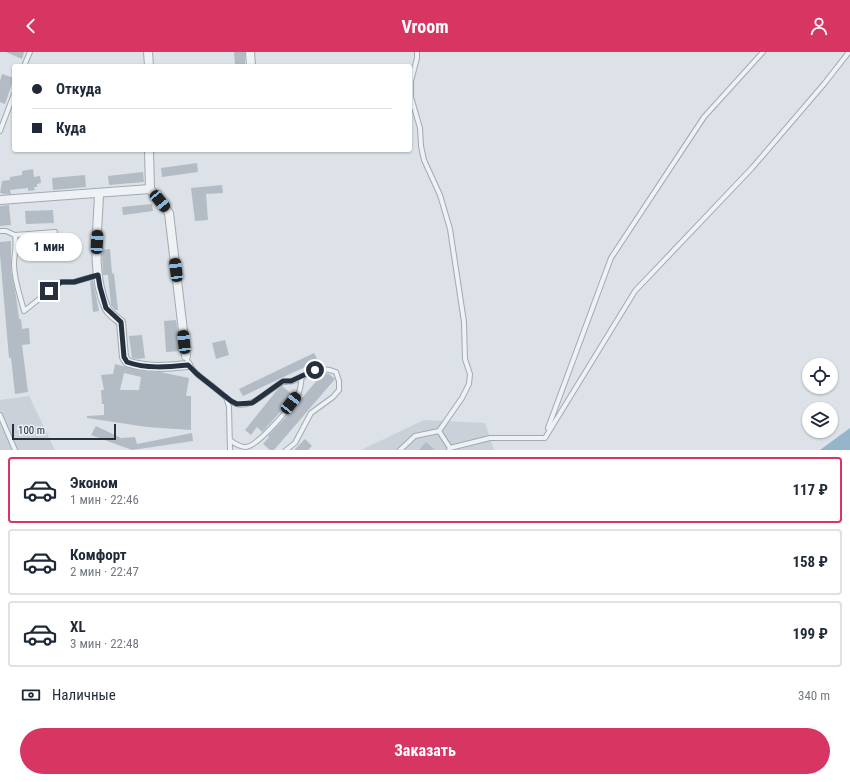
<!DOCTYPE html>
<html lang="ru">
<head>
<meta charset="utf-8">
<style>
	:root { --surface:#fff; --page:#f6f6f7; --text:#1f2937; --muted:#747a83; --line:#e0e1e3; --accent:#d73662 }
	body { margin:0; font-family:"Roboto Condensed",sans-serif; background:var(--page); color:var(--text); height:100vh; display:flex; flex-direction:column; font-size:15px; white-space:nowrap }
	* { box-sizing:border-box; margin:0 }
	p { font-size:13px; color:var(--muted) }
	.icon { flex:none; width:22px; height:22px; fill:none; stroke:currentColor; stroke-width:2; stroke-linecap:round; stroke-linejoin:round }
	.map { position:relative; height:398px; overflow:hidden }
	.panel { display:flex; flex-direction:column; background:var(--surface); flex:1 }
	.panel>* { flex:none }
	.banner { position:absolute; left:12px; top:12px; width:400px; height:88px; border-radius:4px; box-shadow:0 1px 3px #0004; display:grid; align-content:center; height:88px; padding:0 20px; background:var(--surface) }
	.buttons { position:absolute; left:802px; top:306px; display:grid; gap:8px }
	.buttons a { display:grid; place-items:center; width:36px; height:36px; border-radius:50%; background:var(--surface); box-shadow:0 1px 3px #0004; font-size:20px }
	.scale { position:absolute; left:12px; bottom:10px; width:104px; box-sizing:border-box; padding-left:4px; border:2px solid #25313e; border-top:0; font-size:11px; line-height:14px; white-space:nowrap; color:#25313e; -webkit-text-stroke:3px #ebf0f5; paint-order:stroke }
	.end { position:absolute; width:18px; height:18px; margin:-9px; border:5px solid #25313e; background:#fff; box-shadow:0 0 0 2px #fff }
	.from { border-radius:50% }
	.bubble { position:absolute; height:28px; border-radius:14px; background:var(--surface); box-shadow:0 1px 3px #0004; font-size:13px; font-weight:700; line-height:28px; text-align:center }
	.car { position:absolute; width:12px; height:24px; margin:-12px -6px; border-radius:5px; box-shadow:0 0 3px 1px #0007; background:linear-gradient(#222 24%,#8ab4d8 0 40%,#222 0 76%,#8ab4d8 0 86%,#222 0) }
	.banner b { display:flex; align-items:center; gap:14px; height:38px; font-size:15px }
	.banner b+b { border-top:1px solid var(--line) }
	.banner i { width:10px; height:10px; background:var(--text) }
	ul { padding:7px 0 0; list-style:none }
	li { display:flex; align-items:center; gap:12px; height:66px; margin:0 8px 6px; padding:0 12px; border:2px solid var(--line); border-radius:4px }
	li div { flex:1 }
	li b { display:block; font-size:15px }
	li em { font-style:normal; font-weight:700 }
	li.active { border-color:var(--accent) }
	li>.icon { width:36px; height:36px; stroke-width:1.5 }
	.pay { display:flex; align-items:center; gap:10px; height:44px; padding:0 20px; font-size:15px }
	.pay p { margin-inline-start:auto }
	.button { display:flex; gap:8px; margin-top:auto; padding:8px 20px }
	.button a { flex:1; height:46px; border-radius:24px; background:var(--accent); color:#fff; font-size:16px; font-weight:700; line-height:46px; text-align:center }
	header { display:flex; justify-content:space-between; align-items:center; height:52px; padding:0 20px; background:var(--accent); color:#fff; font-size:18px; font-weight:700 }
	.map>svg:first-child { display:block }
	.built { fill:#cad1d9 }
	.water { fill:#94b5ca }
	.building { fill:#b3bbc4; fill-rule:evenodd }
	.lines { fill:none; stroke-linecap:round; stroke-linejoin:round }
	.service-casing { stroke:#a1a9b1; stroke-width:6 }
	.minor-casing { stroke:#a1a9b1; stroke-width:10 }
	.service { stroke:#eff2f5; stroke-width:4 }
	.minor { stroke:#eff2f5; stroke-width:8 }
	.route { stroke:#25313e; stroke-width:5 }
</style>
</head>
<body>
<header><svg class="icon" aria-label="back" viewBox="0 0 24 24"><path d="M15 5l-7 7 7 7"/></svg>Vroom<svg class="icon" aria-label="person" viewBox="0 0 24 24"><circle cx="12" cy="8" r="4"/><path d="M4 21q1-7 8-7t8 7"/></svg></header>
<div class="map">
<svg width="850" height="398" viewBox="0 0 850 398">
	<rect width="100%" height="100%" fill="#dce2e7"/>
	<!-- built -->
	<g class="built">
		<path d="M29 344 55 398H0V348Z"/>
		<path d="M424 368 485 371 494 398H361Z"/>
	</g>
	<!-- water -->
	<path class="water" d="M850 376V398H820Z"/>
	<!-- building -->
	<g class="building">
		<path d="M6 0H24L22 7Z"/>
		<path d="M234 0H245V14H235Z"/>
		<path d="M2 22 14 26 5 52 0 50V29Z"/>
		<path d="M197 111 198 120 162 125 161 116Z"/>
		<path d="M33 117 34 125 40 124 41 131 37 132V135H34L35 138 28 139V136L10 138 11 142H2V141H0L2 129 10 128V125L22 123V119Z"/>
		<path d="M143 120 144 130 109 133 108 124Z"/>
		<path d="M85 123 86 135 53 138 52 126Z"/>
		<path d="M222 133 223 141 206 142 208 168 195 169 191 136Z"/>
		<path d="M152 152 153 159 123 163 122 155Z"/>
		<path d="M9 153 11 173 0 174V154Z"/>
		<path d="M53 158 54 171 26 172 25 159Z"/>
		<path d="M11 189V218L16 244 19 267H21L22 277 29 276 30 292 22 293 28 340 15 342 11 306H9L0 203V190Z"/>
		<path d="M110 197 112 221 114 222 118 258H115L111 253 108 223H103L102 198Z"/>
		<path d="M93 228 99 259 93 260 90 229Z"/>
		<path d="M176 268 180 299 166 300 164 269Z"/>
		<path d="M142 283 145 306 138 307 132 306 129 284Z"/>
		<path d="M225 288 229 303 216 307 212 291Z"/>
		<path d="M314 301 318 309 243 344 239 337Z"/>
		<path d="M115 312 141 319 160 320 189 326 186 344H191V378L147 375 87 366V364L104 363V352H102L101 338H104L101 323 113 322ZM124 321 141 325 139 338H120Z"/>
		<path d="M323 321 329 322 335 327 274 398H270L263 392 269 385 268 384 287 364Z"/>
		<path d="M282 334 293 343 281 359 265 377 262 380 257 375 251 383 245 378 278 337Z"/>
		<path d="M96 374 121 386 135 385 137 392 192 381 193 389 132 398 91 383Z"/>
		<path d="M305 387 312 394 308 398H294Z"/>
		<path d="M426 390 435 398H419Z"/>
	</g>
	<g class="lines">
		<!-- service casing -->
		<g class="service-casing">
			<g id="service">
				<path d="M417 0V6L411 29V45L420 76 421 94 424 108 440 143 450 177 464 270 465 307 470 322 469 332 462 346 439 379"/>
				<path d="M24 14 30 0"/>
				<path d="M0 79 14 42"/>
				<path d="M0 179H6L15 183 55 180"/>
				<path d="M15 183C17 196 14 201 14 212 14 228 20 243 24 259L61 230H74L98 223"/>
				<path d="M186 304C190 318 200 325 211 333 219 339 227 348 236 352 252 357 268 338 281 331 285 329 289 330 293 329 310 323 317 312 336 320L339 329V338L333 345 311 361 295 391 286 398"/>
				<path d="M226 345 229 355 230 398"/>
				<path d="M0 363 15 398"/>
				<path d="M548 376 611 206 704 65 763 0"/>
				<path d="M230 388C235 392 240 395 246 395 258 394 296 350 299 340 301 335 301 329 302 324"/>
				<path d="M450 396 490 386H545L635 239 752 116 824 32 849 0"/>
				<path d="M400 398 415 384 439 379 450 396 449 398"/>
			</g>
		</g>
		<!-- minor casing -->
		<g class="minor-casing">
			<g id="minor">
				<path d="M148 0 149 14"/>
				<path d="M250 0 251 14"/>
				<path d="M149 98 150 137 169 161 186 304"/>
				<path d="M99 141C98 177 91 221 106 255 108 261 116 266 121 270L124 305 127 310C146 317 168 315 188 313"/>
				<path d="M0 148 150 137"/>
			</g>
		</g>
		<!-- service -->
		<use href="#service" class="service"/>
		<!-- minor -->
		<use href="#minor" class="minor"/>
	</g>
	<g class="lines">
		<!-- route -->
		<path class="route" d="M49 239 61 230H74L98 223 100 235 106 256 121 270 124 305 127 310C146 317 168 315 188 313L197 322 231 349 237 352 252 351 283 329H291L315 318"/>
	</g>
</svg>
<div class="buttons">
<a><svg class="icon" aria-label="locate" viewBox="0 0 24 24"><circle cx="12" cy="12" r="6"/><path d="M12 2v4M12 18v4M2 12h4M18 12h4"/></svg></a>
<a><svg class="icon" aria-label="layers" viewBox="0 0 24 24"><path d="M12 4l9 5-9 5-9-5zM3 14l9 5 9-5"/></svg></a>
</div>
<div class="scale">100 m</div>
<i class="end from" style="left:315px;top:318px"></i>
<i class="end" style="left:49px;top:239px"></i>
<div class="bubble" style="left:16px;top:181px;width:66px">1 мин</div>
<i class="car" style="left:160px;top:149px;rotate:141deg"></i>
<i class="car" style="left:97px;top:190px;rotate:3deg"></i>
<i class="car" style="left:176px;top:218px;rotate:353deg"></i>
<i class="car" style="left:184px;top:290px;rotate:354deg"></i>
<i class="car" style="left:291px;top:351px;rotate:38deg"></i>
<div class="banner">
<b><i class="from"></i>Откуда</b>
<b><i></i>Куда</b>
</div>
</div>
<section class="panel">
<ul>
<li class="active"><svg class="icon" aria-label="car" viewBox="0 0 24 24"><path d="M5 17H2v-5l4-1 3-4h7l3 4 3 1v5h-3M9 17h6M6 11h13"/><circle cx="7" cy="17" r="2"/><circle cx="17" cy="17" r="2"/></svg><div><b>Эконом</b><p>1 мин · 22:46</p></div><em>117 ₽</em></li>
<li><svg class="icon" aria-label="car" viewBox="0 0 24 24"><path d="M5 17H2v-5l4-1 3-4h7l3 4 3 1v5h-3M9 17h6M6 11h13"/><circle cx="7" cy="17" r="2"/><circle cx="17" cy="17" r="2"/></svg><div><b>Комфорт</b><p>2 мин · 22:47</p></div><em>158 ₽</em></li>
<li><svg class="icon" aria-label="car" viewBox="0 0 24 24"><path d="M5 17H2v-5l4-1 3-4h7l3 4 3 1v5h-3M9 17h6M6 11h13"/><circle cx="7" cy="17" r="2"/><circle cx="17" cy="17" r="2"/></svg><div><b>XL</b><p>3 мин · 22:48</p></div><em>199 ₽</em></li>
</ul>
<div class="pay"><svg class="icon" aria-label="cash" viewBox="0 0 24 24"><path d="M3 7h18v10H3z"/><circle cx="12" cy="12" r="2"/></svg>Наличные<p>340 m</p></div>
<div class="button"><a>Заказать</a></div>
</section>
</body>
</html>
